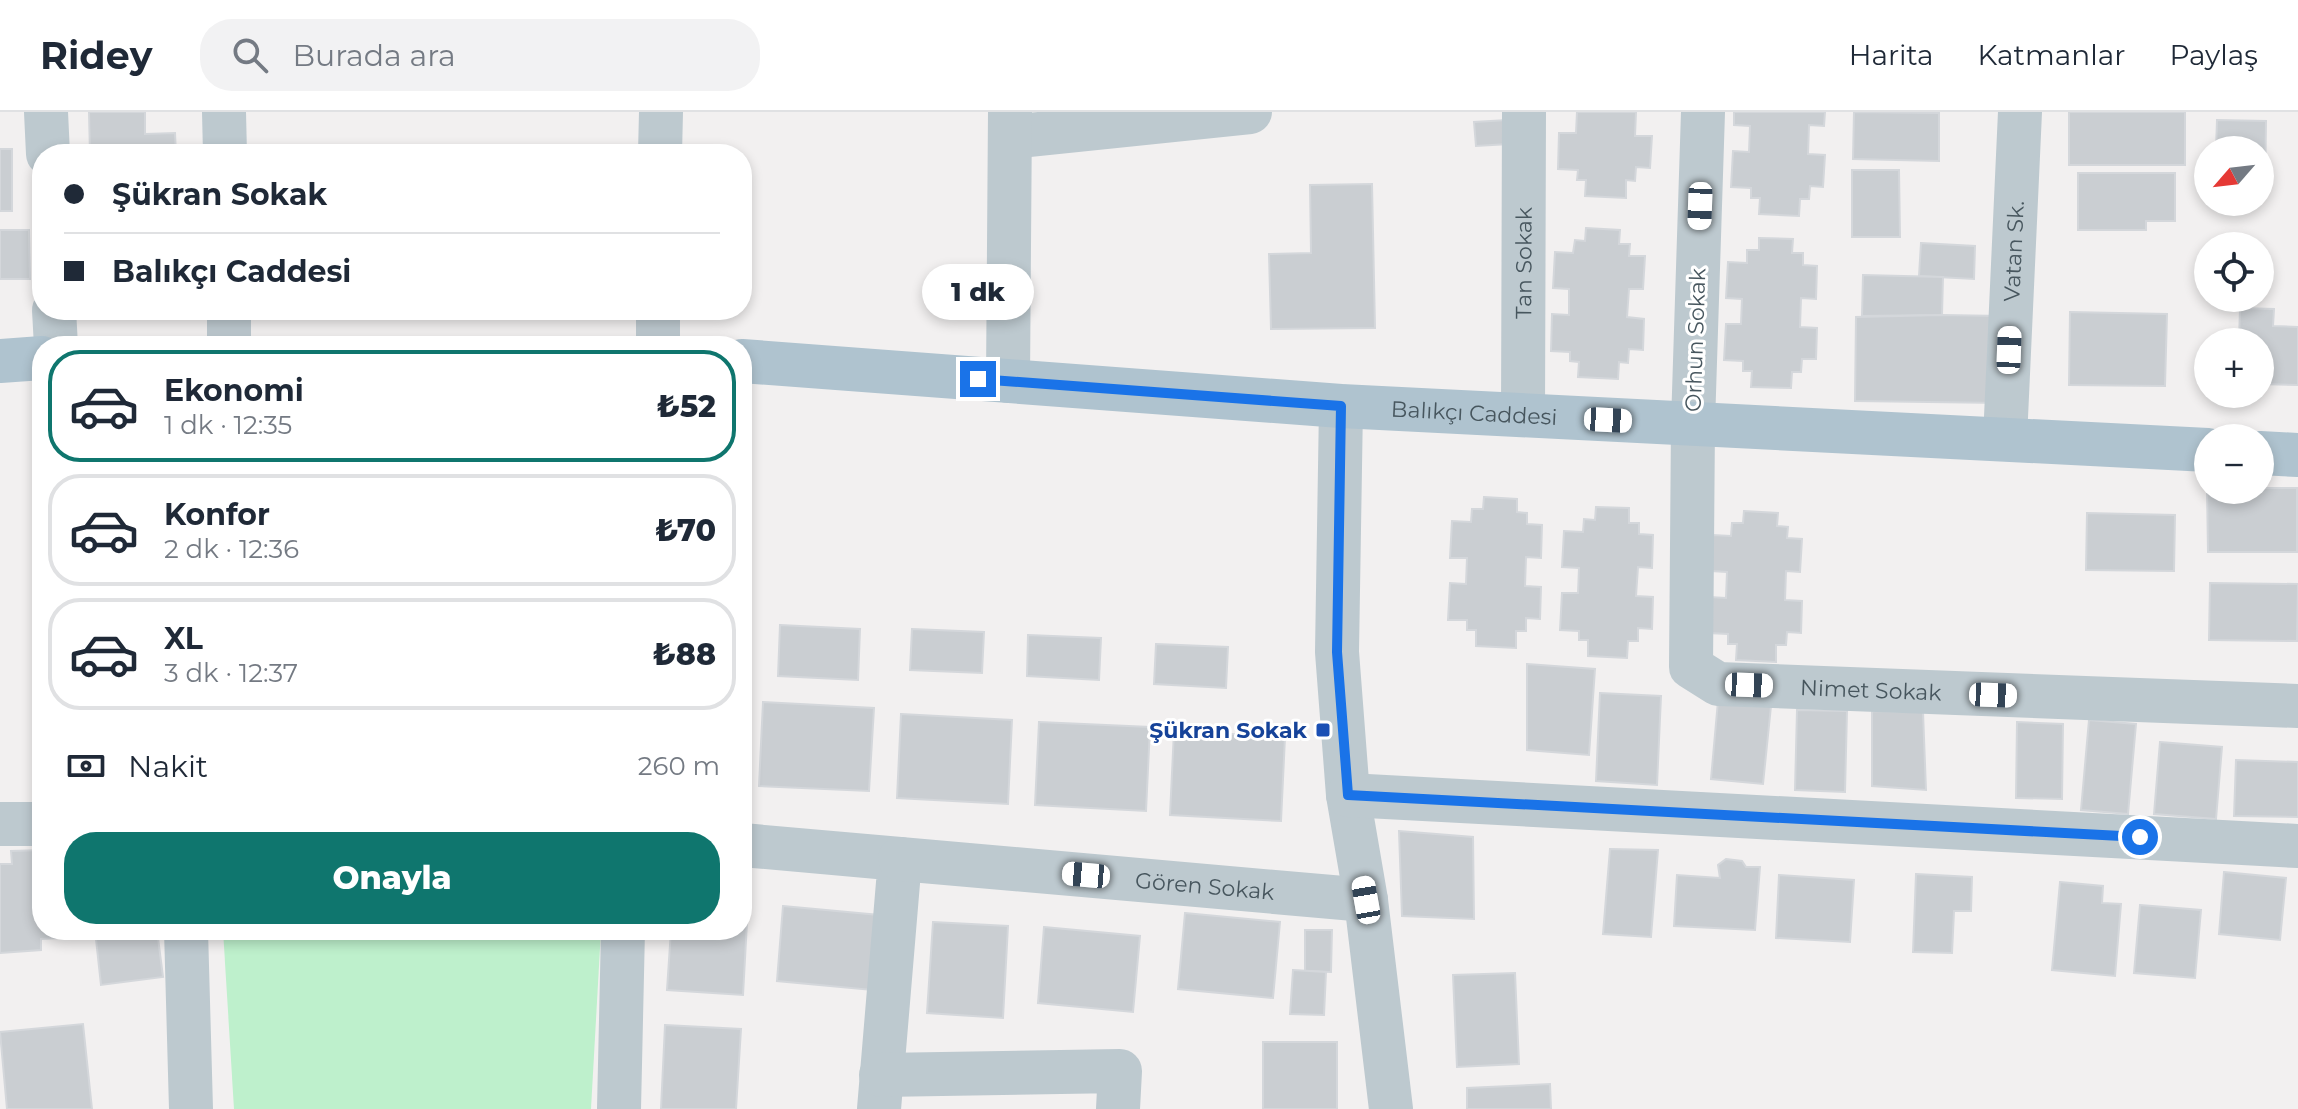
<!DOCTYPE html>
<html lang="tr">
<head>
<meta charset="utf-8">
<style>
	:root { --surface:#fff; --page:#f2f2f3; --text:#1f2937; --muted:#747a83; --line:#e0e1e3; --accent:#0f766e }
	body { margin:0; font-family:Montserrat,sans-serif; background:var(--page); color:var(--text); height:100vh; display:flex; flex-direction:column; font-size:30px; white-space:nowrap }
	* { box-sizing:border-box; margin:0 }
	p { font-size:26px; color:var(--muted) }
	.icon { flex:none; width:44px; height:44px; fill:none; stroke:currentColor; stroke-width:2; stroke-linecap:round; stroke-linejoin:round }
	.map { position:relative; flex:1; overflow:hidden }
	.panel { position:absolute; left:32px; top:224px; width:720px; height:604px; display:flex; flex-direction:column; background:var(--surface); border-radius:32px; box-shadow:0 4px 12px #0003 }
	.panel>* { flex:none }
	.banner { position:absolute; left:32px; top:32px; width:720px; height:176px; border-radius:32px; box-shadow:0 4px 12px #0003; display:grid; align-content:center; height:176px; padding:0 32px; background:var(--surface) }
	.needle { width:52px; rotate:242deg }
	.buttons { position:absolute; left:2194px; top:24px; display:grid; gap:16px }
	.buttons a { display:grid; place-items:center; width:80px; height:80px; border-radius:50%; background:var(--surface); box-shadow:0 4px 12px #0003; font-size:40px }
	.end { position:absolute; width:36px; height:36px; margin:-18px; border:10px solid #1a73e8; background:#fff; box-shadow:0 0 0 4px #fff }
	.from { border-radius:50% }
	.bubble { position:absolute; height:56px; border-radius:28px; background:var(--surface); box-shadow:0 4px 12px #0003; font-size:26px; font-weight:800; line-height:56px; text-align:center }
	.car { position:absolute; width:24px; height:48px; margin:-24px -12px; border-radius:10px; box-shadow:0 0 6px 2px #0007; background:linear-gradient(#fff 24%,#345 0 40%,#fff 0 76%,#345 0 86%,#fff 0) }
	.banner b { display:flex; align-items:center; gap:28px; height:76px; font-size:30px }
	.banner b+b { border-top:2px solid var(--line) }
	.banner i { width:20px; height:20px; background:var(--text) }
	ul { padding:14px 0 0; list-style:none }
	li { display:flex; align-items:center; gap:24px; height:112px; margin:0 16px 12px; padding:0 16px; border:4px solid var(--line); border-radius:32px }
	li div { flex:1 }
	li b { display:block; font-size:30px }
	li em { font-style:normal; font-weight:800 }
	li.on { border-color:var(--accent) }
	li>.icon { width:72px; height:72px; stroke-width:1.5 }
	.pay { display:flex; align-items:center; gap:20px; height:88px; padding:0 32px; font-size:30px }
	.pay p { margin-inline-start:auto }
	.button { display:flex; gap:16px; margin-top:auto; padding:16px 32px }
	.button a { flex:1; height:92px; border-radius:32px; background:var(--accent); color:#fff; font-size:32px; font-weight:800; line-height:92px; text-align:center }
	header { display:flex; align-items:center; gap:48px; box-sizing:border-box; height:112px; padding:0 40px; background:var(--surface); border-bottom:2px solid var(--line) }
	header strong { font-size:38px }
	nav { display:flex; gap:44px; margin-inline-start:auto; font-size:28px }
	.search { width:560px; height:72px; background:var(--page); display:flex; align-items:center; gap:20px; box-sizing:border-box; padding:0 28px; border-radius:32px; color:var(--muted); font-size:30px }
	.map>svg:first-child { display:block }
	.green { fill:#bef0cc }
	.building { fill:#caced2; stroke:#d4d7db; stroke-width:2 }
	.lines { fill:none; stroke-linecap:round; stroke-linejoin:round }
	.minor { stroke:#bdc9cf; stroke-width:44 }
	.major { stroke:#afc3cf; stroke-width:44 }
	.route { stroke:#1a73e8; stroke-width:10 }
	.transit-dot { fill:#1a4fb4; stroke:#fff; stroke-width:3 }
	.labels { text-anchor:middle; stroke-width:6; stroke-linejoin:round; paint-order:stroke }
	.street-label { font-size:22px; fill:#47565e; stroke:#fff }
	.transit-label { font-size:22px; font-weight:bold; fill:#164399; stroke:#fff; text-anchor:end }
</style>
</head>
<body>
<header>
<strong>Ridey</strong>
<div class="search"><svg class="icon" aria-label="search" viewBox="0 0 24 24"><circle cx="10" cy="10" r="6"/><path d="M15 15l6 6"/></svg>Burada ara</div>
<nav><a>Harita</a><a>Katmanlar</a><a>Paylaş</a></nav>
</header>
<div class="map">
<svg width="2298" height="997" viewBox="0 0 2298 997">
	<rect width="100%" height="100%" fill="#f2f0f0"/>
	<!-- green -->
	<path class="green" d="M223 818H601L591 997H234Z"/>
	<!-- building -->
	<g class="building">
		<path d="M89 0H145V22L175 21 176 42H90Z"/>
		<path d="M1577 0H1636L1635 24H1652L1650 56 1636 55 1635 69 1626 68V86L1585 84 1586 68H1577L1578 58 1558 57 1559 21H1576Z"/>
		<path d="M1734 0H1825L1824 14 1809 13 1808 42 1825 43 1823 75 1810 74 1809 87H1800L1799 104 1759 102 1760 86H1751V76L1731 75 1733 39 1749 40 1750 14 1734 13Z"/>
		<path d="M1854 0 1939 1V49L1853 47Z"/>
		<rect x="2069" y="0" width="116" height="53"/>
		<path d="M1507 8 1509 32 1476 34 1474 10Z"/>
		<path d="M2217 8 2266 9 2265 79 2260 78V38H2216Z"/>
		<rect x="0" y="37" width="12" height="62"/>
		<path d="M1852 58H1899L1900 125H1852Z"/>
		<path d="M2078 61H2175V109H2146V118H2078Z"/>
		<path d="M1372 72 1375 216 1271 217 1269 142 1311 141 1310 73Z"/>
		<path d="M1586 116 1620 118 1619 132H1630L1629 144H1645L1643 177H1629L1627 205 1644 207 1643 238 1629 237 1628 251 1619 250 1618 267 1578 265 1579 250 1570 249V240L1551 239 1552 202 1569 203V177L1553 176 1555 140 1573 141 1575 128 1585 129Z"/>
		<path d="M0 118H29L30 167H0Z"/>
		<path d="M1759 126 1793 127 1792 141H1803V153L1817 154 1816 187 1801 186 1800 215 1817 216 1816 247H1802L1801 260H1792L1791 276 1751 275 1752 259H1743V249L1724 248 1726 212H1741L1742 187 1726 186 1728 150 1747 151V138H1759Z"/>
		<path d="M1921 131 1975 134 1974 167 1919 164Z"/>
		<path d="M1863 163 1943 165 1942 203 1862 204Z"/>
		<path d="M2240 196 2274 197 2273 214 2298 215V273L2260 272V230H2239Z"/>
		<path d="M2070 200 2167 202 2165 274 2069 273Z"/>
		<path d="M1942 203 2002 204 2001 291 1855 289 1856 205Z"/>
		<path d="M2207 376 2208 378H2260V376H2297V440H2208Z"/>
		<path d="M1484 385 1517 387V400L1527 401V412L1542 413 1541 446 1526 445 1525 474 1541 475 1540 507 1526 506V519H1516V536L1476 534V518H1467V508H1448L1450 471 1466 472 1467 446H1450L1452 409 1471 410 1472 397H1483Z"/>
		<path d="M1596 395 1629 396V411H1639V422L1653 423 1652 456 1638 455 1636 484 1653 485 1652 517 1638 516V529H1628L1627 546 1588 544V528H1579V519L1560 518 1562 481H1578L1579 456 1562 455 1564 419 1583 420 1584 407 1595 408Z"/>
		<path d="M1744 399 1778 401 1777 414 1788 415 1787 426 1802 427 1800 460 1786 459 1785 488 1802 489 1801 521 1787 520 1786 533H1776V550L1736 548 1737 532H1728V522L1708 521 1710 485 1726 486 1727 460 1711 459 1713 423 1731 424 1732 411H1743Z"/>
		<path d="M2087 401 2175 403 2174 459 2086 458Z"/>
		<path d="M2210 471 2298 472 2297 529 2209 528Z"/>
		<path d="M780 513 860 517 858 568 778 564Z"/>
		<path d="M912 517 984 520 982 561 910 558Z"/>
		<path d="M1028 523 1101 526 1099 568 1027 564Z"/>
		<path d="M1156 532 1228 535 1226 576 1154 572Z"/>
		<path d="M1527 552 1595 557 1589 643 1527 638Z"/>
		<path d="M1600 581 1661 584 1657 673 1596 669Z"/>
		<path d="M1718 589 1771 594 1763 672 1711 667Z"/>
		<path d="M763 590 874 596 869 679 759 674Z"/>
		<path d="M1797 598 1847 599 1845 680 1795 678Z"/>
		<path d="M1872 599 1923 600 1926 678 1872 674Z"/>
		<path d="M901 602 1012 608 1008 692 897 686Z"/>
		<path d="M2089 608 2136 612 2128 702 2081 698Z"/>
		<path d="M1039 610 1150 615 1146 699 1035 693Z"/>
		<path d="M2017 610 2063 612 2062 687 2016 686Z"/>
		<path d="M1174 619 1285 625 1281 709 1170 703Z"/>
		<path d="M2160 630 2222 635 2216 707 2154 702Z"/>
		<path d="M2236 648 2298 650V705L2234 704Z"/>
		<path d="M1399 719 1473 725 1474 807 1402 804Z"/>
		<path d="M1610 737 1658 738 1651 825 1603 822Z"/>
		<path d="M42 738V818H57L58 826 41 827V838L0 841V752H12L11 739Z"/>
		<path d="M1726 747 1742 749 1746 755H1760L1755 818 1674 814 1677 763 1720 766 1718 753Z"/>
		<path d="M2224 760 2286 766 2280 828 2219 822Z"/>
		<path d="M1916 762 1972 765 1971 799H1954L1952 841 1913 840Z"/>
		<path d="M1779 763 1854 768 1850 830 1776 826Z"/>
		<path d="M2060 770 2103 774 2102 791 2121 792 2115 864 2052 858Z"/>
		<path d="M742 791 748 792 743 883 667 878 671 818H742Z"/>
		<path d="M2140 793 2201 798 2195 866 2134 861Z"/>
		<path d="M783 794 879 803 872 878 777 869Z"/>
		<path d="M1185 801 1280 810 1273 886 1178 877Z"/>
		<path d="M933 810 1008 814 1003 906 927 901Z"/>
		<path d="M1044 815 1140 824 1133 900 1038 891Z"/>
		<path d="M95 818H157L163 865 101 873Z"/>
		<path d="M1305 818H1332L1331 860 1305 859Z"/>
		<path d="M1293 858 1326 860 1324 903 1290 902Z"/>
		<path d="M1515 861 1519 952 1457 955 1453 863Z"/>
		<path d="M83 912 92 997H7L0 920Z"/>
		<path d="M665 913 741 917 736 997H661Z"/>
		<rect x="1263" y="930" width="74" height="67"/>
		<path d="M1550 972 1551 997H1467V976Z"/>
	</g>
	<g class="lines">
		<!-- minor -->
		<g class="minor">
			<path d="M46 0 48 42"/>
			<path d="M224 0 225 42"/>
			<path id="s1" d="M1703 0 1693 312 1691 555 1718 572 2298 594"/>
			<path d="M1010 25 1250 0"/>
			<path d="M660 42 661 0"/>
			<path d="M54 198 56 234"/>
			<path d="M229 198V234"/>
			<path d="M658 234V198"/>
			<path d="M1008 269 1010 0"/>
			<path d="M1341 294 1337 540 1348 683 1366 788 1391 997"/>
			<path id="s2" d="M1523 303 1524 0"/>
			<path id="s3" d="M2005 327 2020 0"/>
			<path d="M1348 683 2298 734"/>
			<path d="M0 712H42"/>
			<path d="M742 733 900 747 879 997"/>
			<path id="s4" d="M900 747 1366 788"/>
			<path d="M186 818 191 997"/>
			<path d="M881 963 1120 959 1118 997"/>
			<path d="M619 997 623 818"/>
		</g>
		<!-- major -->
		<g class="major">
			<path d="M0 249 42 246"/>
			<path id="s5" d="M742 249 1341 294 2208 338"/>
			<path d="M2260 341 2298 343"/>
		</g>
	</g>
	<g class="lines">
		<!-- route -->
		<path class="route" d="M978 267 1341 294 1337 540 1348 683 2140 725"/>
	</g>
	<!-- markers -->
	<rect class="transit-dot" x="1315" y="610" width="16" height="16" rx="4"/>
	<g class="labels">
		<!-- street labels -->
		<g class="street-label">
			<text dy="8" stroke="none"><textPath href="#s3" startOffset="188">Vatan Sk.</textPath></text>
			<text dy="8" stroke="none"><textPath href="#s2" startOffset="152">Tan Sokak</textPath></text>
			<text transform="translate(1695 228) rotate(-88)" y="8">Orhun Sokak</text>
			<text dy="8" stroke="none"><textPath href="#s5" startOffset="734">Balıkçı Caddesi</textPath></text>
			<text dy="8" stroke="none"><textPath href="#s1" startOffset="740">Nimet Sokak</textPath></text>
			<text dy="8" stroke="none"><textPath href="#s4" startOffset="306">Gören Sokak</textPath></text>
		</g>
		<!-- transit labels -->
		<g class="transit-label">
			<text x="1307" y="626">Şükran Sokak</text>
		</g>
	</g>
</svg>
<div class="buttons">
<a><svg class="needle" viewBox="-14 -14 28 28"><path d="M0-13l5 13h-10z" fill="#e53935"/><path d="M0 13l5-13h-10z" fill="#747a83"/></svg></a>
<a><svg class="icon" aria-label="locate" viewBox="0 0 24 24"><circle cx="12" cy="12" r="6"/><path d="M12 2v4M12 18v4M2 12h4M18 12h4"/></svg></a>
<a>+</a>
<a>−</a>
</div>
<i class="end from" style="left:2140px;top:725px"></i>
<i class="end" style="left:978px;top:267px"></i>
<div class="bubble" style="left:922px;top:152px;width:112px">1 dk</div>
<i class="car" style="left:1700px;top:94px;rotate:182deg"></i>
<i class="car" style="left:2009px;top:238px;rotate:2deg"></i>
<i class="car" style="left:1608px;top:308px;rotate:93deg"></i>
<i class="car" style="left:1749px;top:573px;rotate:92deg"></i>
<i class="car" style="left:1993px;top:583px;rotate:92deg"></i>
<i class="car" style="left:1086px;top:763px;rotate:275deg"></i>
<i class="car" style="left:1366px;top:788px;rotate:350deg"></i>
<div class="banner">
<b><i class="from"></i>Şükran Sokak</b>
<b><i></i>Balıkçı Caddesi</b>
</div>
<section class="panel">
<ul>
<li class="on"><svg class="icon" aria-label="car" viewBox="0 0 24 24"><path d="M5 17H2v-5l4-1 3-4h7l3 4 3 1v5h-3M9 17h6M6 11h13"/><circle cx="7" cy="17" r="2"/><circle cx="17" cy="17" r="2"/></svg><div><b>Ekonomi</b><p>1 dk · 12:35</p></div><em>₺52</em></li>
<li><svg class="icon" aria-label="car" viewBox="0 0 24 24"><path d="M5 17H2v-5l4-1 3-4h7l3 4 3 1v5h-3M9 17h6M6 11h13"/><circle cx="7" cy="17" r="2"/><circle cx="17" cy="17" r="2"/></svg><div><b>Konfor</b><p>2 dk · 12:36</p></div><em>₺70</em></li>
<li><svg class="icon" aria-label="car" viewBox="0 0 24 24"><path d="M5 17H2v-5l4-1 3-4h7l3 4 3 1v5h-3M9 17h6M6 11h13"/><circle cx="7" cy="17" r="2"/><circle cx="17" cy="17" r="2"/></svg><div><b>XL</b><p>3 dk · 12:37</p></div><em>₺88</em></li>
</ul>
<div class="pay"><svg class="icon" aria-label="cash" viewBox="0 0 24 24"><path d="M3 7h18v10H3z"/><circle cx="12" cy="12" r="2"/></svg>Nakit<p>260 m</p></div>
<div class="button"><a>Onayla</a></div>
</section>
</div>
</body>
</html>
